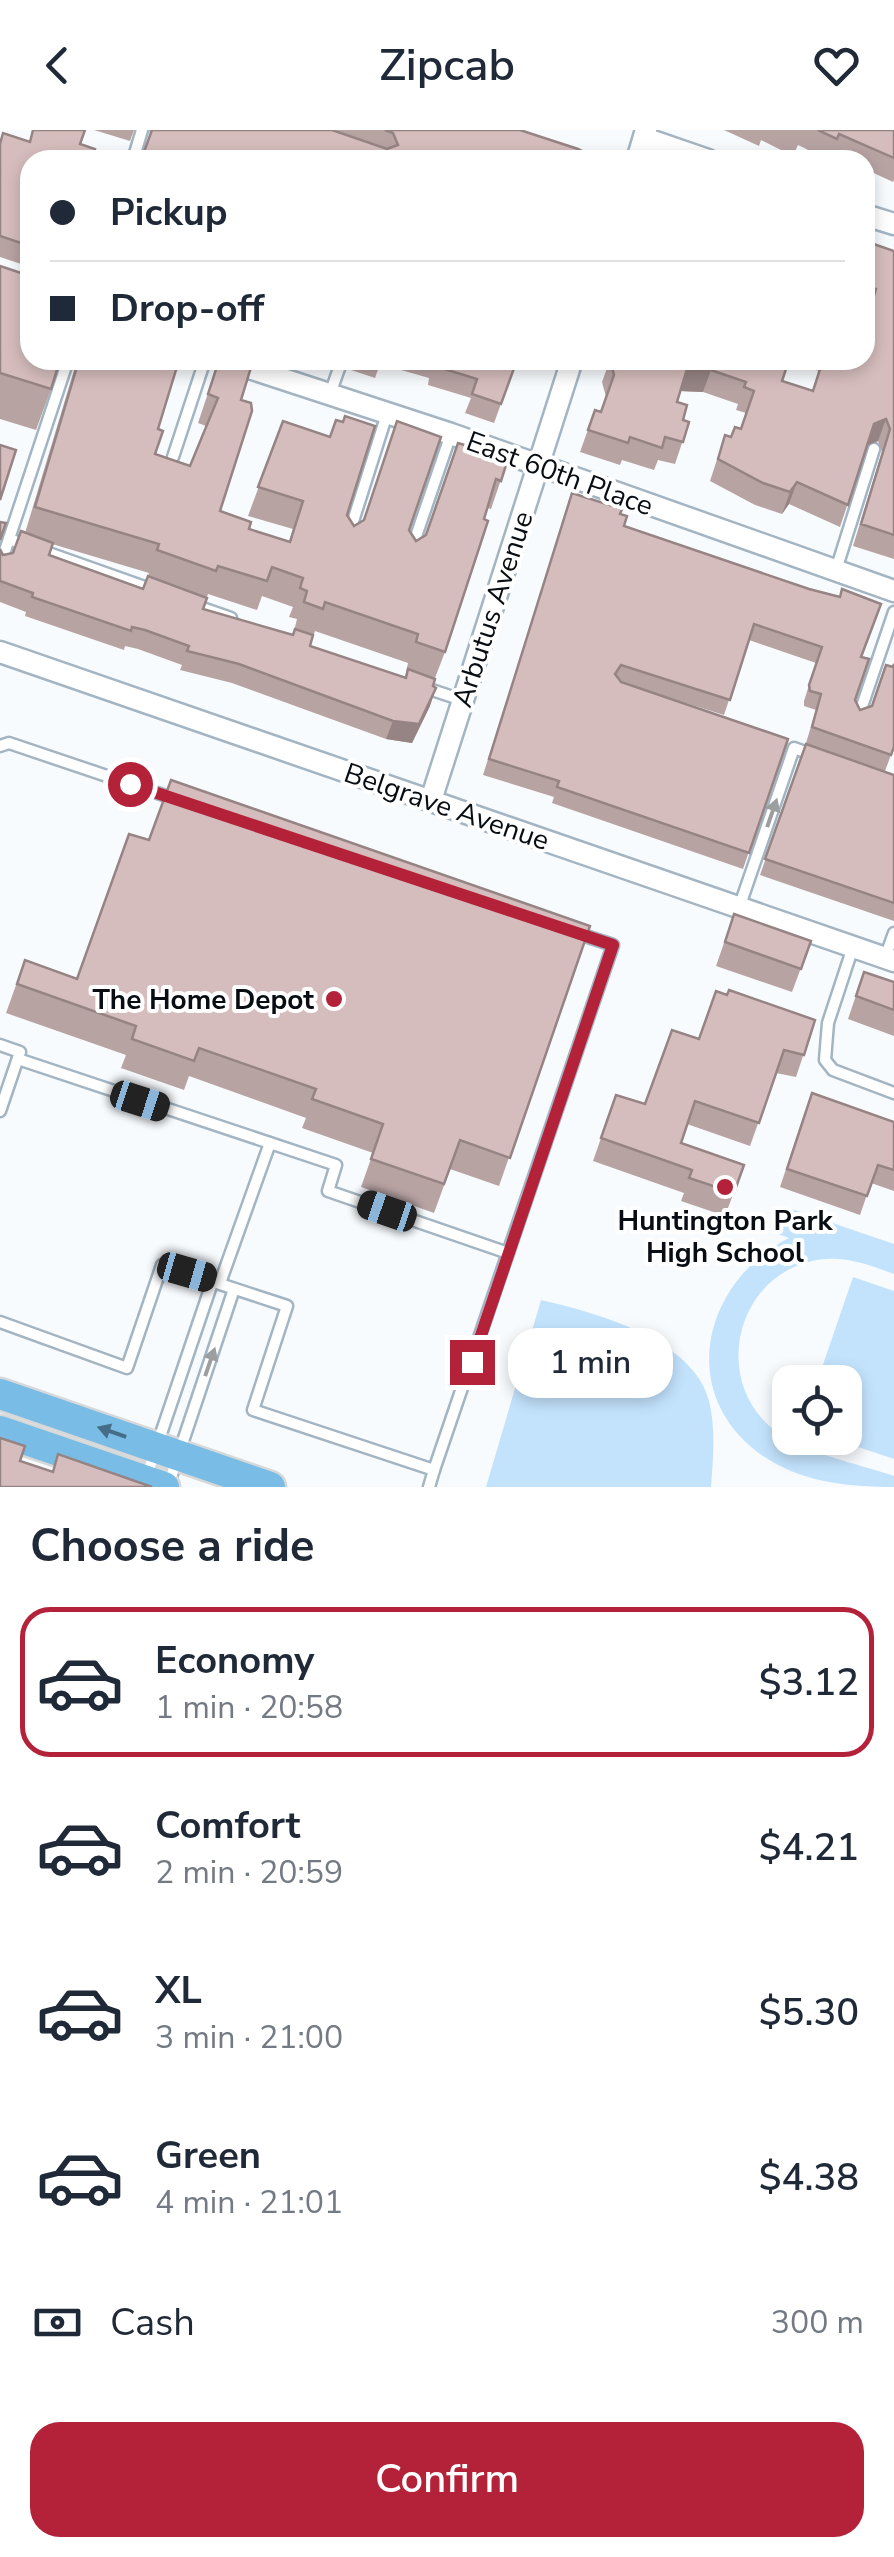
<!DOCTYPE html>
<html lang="en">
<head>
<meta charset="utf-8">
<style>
	:root { --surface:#fff; --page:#f2f2f3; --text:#1f2937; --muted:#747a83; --line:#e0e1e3; --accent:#b4223a }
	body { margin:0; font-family:"Nunito Sans",sans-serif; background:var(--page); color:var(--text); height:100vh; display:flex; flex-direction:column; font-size:38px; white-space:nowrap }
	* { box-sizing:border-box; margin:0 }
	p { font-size:32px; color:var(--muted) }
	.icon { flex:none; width:55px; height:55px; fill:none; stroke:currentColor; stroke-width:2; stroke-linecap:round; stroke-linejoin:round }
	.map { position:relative; height:1357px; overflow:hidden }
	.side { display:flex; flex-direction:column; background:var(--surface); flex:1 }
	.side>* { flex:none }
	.guide { position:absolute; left:20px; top:20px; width:855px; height:220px; border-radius:30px; box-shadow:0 5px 15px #0003; display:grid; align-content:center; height:220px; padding:0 30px; background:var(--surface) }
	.tools { position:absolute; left:772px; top:1235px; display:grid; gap:20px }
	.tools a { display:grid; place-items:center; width:90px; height:90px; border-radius:20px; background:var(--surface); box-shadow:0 5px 15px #0003; font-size:50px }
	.end { position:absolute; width:45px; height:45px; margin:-22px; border:12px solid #b4223a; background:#fff; box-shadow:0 0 0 5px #fff }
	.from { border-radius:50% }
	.bubble { position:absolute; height:70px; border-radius:30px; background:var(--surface); box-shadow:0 5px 15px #0003; font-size:32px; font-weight:600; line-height:70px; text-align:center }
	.car { position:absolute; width:30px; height:60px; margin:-30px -15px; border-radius:12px; box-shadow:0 0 8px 2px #0007; background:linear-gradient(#222 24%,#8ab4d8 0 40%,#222 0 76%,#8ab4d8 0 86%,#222 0) }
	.guide b { display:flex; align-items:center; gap:35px; height:95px; font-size:38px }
	.guide b+b { border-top:2px solid var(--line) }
	.guide i { width:25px; height:25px; background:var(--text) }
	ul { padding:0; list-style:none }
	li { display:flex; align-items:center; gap:30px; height:150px; margin:0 20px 15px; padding:0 10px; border:5px solid transparent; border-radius:30px }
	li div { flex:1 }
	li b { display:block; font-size:38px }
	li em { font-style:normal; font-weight:600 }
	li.current { border-color:var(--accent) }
	li>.icon { width:90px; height:90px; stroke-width:1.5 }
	h2 { padding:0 30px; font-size:45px; line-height:120px }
	.pay { display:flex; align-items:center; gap:25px; height:110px; padding:0 30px; font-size:38px }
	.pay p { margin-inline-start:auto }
	.action { display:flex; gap:20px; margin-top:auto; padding:20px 30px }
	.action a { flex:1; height:115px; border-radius:30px; background:var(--accent); color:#fff; font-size:40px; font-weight:600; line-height:115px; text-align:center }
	header { display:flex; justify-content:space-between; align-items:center; height:130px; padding:0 30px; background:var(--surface); font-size:45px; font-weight:600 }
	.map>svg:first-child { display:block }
	.green { fill:#c3e3fd }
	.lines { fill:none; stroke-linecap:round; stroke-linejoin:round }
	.service-casing { stroke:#a3b5c3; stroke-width:15 }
	.minor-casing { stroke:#a3b5c3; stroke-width:25 }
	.primary-casing { stroke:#d7d8d9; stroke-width:35 }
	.service { stroke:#fff; stroke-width:10 }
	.minor { stroke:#fff; stroke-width:20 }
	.primary { stroke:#79bce6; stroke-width:30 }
	.wall { fill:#b8a3a3; fill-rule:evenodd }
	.shaded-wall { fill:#968484 }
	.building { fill:#d6bdbd; stroke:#968484; stroke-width:2.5 }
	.oneway { fill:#9c9ea0 }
	.oneway2 { fill:#466d87 }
	.route { stroke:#b4223a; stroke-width:12 }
	.poi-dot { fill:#b4223a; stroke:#fff; stroke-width:4 }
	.labels { text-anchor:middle; stroke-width:8; stroke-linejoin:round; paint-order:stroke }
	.street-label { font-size:28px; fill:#070d12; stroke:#fff }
	.poi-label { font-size:28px; font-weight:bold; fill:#070d12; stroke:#fff; text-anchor:end }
</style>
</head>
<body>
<header><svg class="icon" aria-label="back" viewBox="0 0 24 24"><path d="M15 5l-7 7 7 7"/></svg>Zipcab<svg class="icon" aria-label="heart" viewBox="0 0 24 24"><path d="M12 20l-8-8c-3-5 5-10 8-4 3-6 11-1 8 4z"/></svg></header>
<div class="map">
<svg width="894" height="1357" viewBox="0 0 894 1357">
	<rect width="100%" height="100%" fill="#f8fbfe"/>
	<!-- green -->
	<g class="green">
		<path d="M783 1076 894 1114V1144C867 1134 841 1124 812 1131 736 1148 712 1249 773 1299 805 1324 856 1333 894 1346V1357C845 1357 797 1352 756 1321 676 1258 706 1150 789 1108L773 1102Z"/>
		<path d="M853 1147 894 1161V1329L831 1308H845V1252H817Z"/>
		<path d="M541 1170C594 1182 694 1209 709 1271 716 1299 713 1329 711 1357H486Z"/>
	</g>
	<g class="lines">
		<!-- service casing -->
		<g class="service-casing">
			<g id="service">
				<path d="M133 30 142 0"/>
				<path d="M330 264 342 230"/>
				<path d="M173 327 205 230"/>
				<path d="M348 407 387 284"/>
				<path d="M9 409 156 461"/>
				<path d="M411 421 451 304"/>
				<path d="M0 436 68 230"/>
				<path d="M836 440 874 319"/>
				<path d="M191 474 231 488"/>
				<path d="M426 558 462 570"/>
				<path d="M858 588 894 482"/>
				<path d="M0 616 9 613 175 669"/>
				<path d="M740 775 794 618 816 626"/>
				<path d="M853 817 828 893 825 930 833 940 894 963"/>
				<path d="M885 828 894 803"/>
				<path d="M0 915 20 922 0 981"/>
				<path d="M18 929 336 1035 328 1061 508 1123"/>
				<path d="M220 1153 270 1013"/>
				<path d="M0 1192 127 1238 162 1135 287 1176 253 1280 434 1340 429 1357"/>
				<path d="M434 1340 613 815 576 803"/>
				<path d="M146 1348 213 1150"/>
				<path d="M168 1356 234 1159"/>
			</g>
		</g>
		<!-- minor casing -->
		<g class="minor-casing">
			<g id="minor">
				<path d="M644 8 708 30"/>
				<path d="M637 30 646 0"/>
				<path d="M865 85 894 94"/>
				<path d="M225 230 451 304 894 461"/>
				<path d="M0 522 894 831"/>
				<path d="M431 670 572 230"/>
			</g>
		</g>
		<!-- primary casing -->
		<g class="primary-casing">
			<g id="primary">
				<path d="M0 1264 270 1357"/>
				<path d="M0 1301 164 1357"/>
			</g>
		</g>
		<!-- service -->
		<use href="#service" class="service"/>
		<!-- minor -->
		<use href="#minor" class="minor"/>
		<!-- primary -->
		<use href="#primary" class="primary"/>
	</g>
	<!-- wall -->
	<g class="wall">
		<path d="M94 0H134L130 11Z"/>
		<path d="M149 0H520L578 19 141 30 150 3Z"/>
		<path d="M724 0H894V50L893 52 865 39V30H845L832 24 829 30 798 15 793 26 761 10 759 16Z"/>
		<path d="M29 11 30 30V137L0 127V12Z"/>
		<path d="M865 111 894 121V429L853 416 882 322 878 311 867 316 840 397 789 374 782 384 755 375 710 351 725 305 731 307 740 299 746 283 736 280 738 274 703 262 680 261 677 272 683 290 689 292 675 334 658 330 654 340 622 330 620 335 580 322 595 280 601 282 606 267 602 252 610 230H865V191L868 181 865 180ZM788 232 819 241 812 261 782 251Z"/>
		<path d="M0 136 51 259 36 300 0 289Z"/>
		<path d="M77 230H179L158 299 155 324 190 336 206 296 198 293 219 230 241 270 220 381 249 399 289 412 293 399 248 386 283 291 329 307 336 290 347 385 354 396 363 391 397 291 409 400 416 411 425 406 501 330 507 332 491 379 487 378 445 522 435 548 430 576 412 613 386 609 232 553 180 540 182 535 138 519 125 516 124 520 25 486 26 482 0 472V419L3 425 13 423 25 403ZM52 414 149 443 143 459 49 425ZM208 464 257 480 262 466 293 477 289 487 297 489 293 505 203 479ZM315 501 408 533 405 547 310 516Z"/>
		<path d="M351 230H517L494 293 465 283 471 268 428 255 429 248 380 234 375 248 348 239Z"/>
		<path d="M572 363 620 384 624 396 861 527 855 570 860 580 894 617 885 641 806 613 816 580 804 576V571L816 533 749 510 724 585 660 565 788 609 743 739 552 673 554 667 483 645Z"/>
		<path d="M806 614 894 645V791L760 745Z"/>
		<path d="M734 784 811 811 792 862 716 836Z"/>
		<path d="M590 796 499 1056 450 1039 434 1083 361 1057 373 1023 302 998 306 988 189 946 184 960 121 938 126 925 6 883 25 830 77 848Z"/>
		<path d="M864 842 894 852V906L848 889Z"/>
		<path d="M815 890 796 947 776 943 750 1016 687 994 681 1013 744 1035 725 1086 681 1071 684 1063 593 1031 616 965 645 974 699 909Z"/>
		<path d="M805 982 894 992V1061L871 1053 860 1085 780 1057Z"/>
	</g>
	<!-- shaded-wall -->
	<g class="shaded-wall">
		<path d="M687 239 711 240 703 262 679 261Z"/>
		<path d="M886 289 878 311 866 316 874 294Z"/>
		<path d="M797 352 789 374 782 384 790 362Z"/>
		<path d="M436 558 430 576 412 613 386 609 393 591Z"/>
	</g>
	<!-- building -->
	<g class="building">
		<path d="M33 0H85L80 14 95 19 92 30H30V116L0 106V14L3 3 30 12Z"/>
		<path d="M152 0H332L387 19 398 15 393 3 385 0H520L578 19 599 30H141Z"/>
		<path d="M818 0H894V28L839 4 837 9Z"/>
		<path d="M865 111 894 121V405L861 394 890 299 886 289 874 294 848 375 797 352 790 362 763 353 718 329 725 305 731 307 735 297 741 299 754 261 744 257 746 252 711 240 687 239 677 272 687 275 683 290 689 292 683 312 665 307 662 318 630 307 628 313 588 300 595 280 601 282 614 245 610 230H789L782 251 813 261 823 230H865V194L876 159 865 155Z"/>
		<path d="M0 136 30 146V230H60L51 259 0 243Z"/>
		<path d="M79 230H179L158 299 163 301 155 324 190 336 218 268 208 264 219 230H241L252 234 241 270 251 273 252 281 220 381 251 392 249 399 290 412 303 371 258 357 283 291 330 307 336 290 343 292 345 286 375 296 347 385 354 396 364 390 397 291 441 307 409 400 416 411 426 405 458 313 503 326 501 330 507 332 501 351 496 349 484 389 488 391 445 522 416 512 418 504 403 499 325 472 323 479 304 472 307 461 300 458 303 448 272 437 267 451 218 436 216 441 157 420 159 414 35 377Z"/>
		<path d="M435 230H517L501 274 472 264 477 249 435 236Z"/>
		<path d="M0 315 16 320 0 370Z"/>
		<path d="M572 363 622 379 620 384 627 386 624 396 809 459 840 467 842 459 881 474 861 527 869 529 855 570 860 580 872 576 886 535 893 537 894 534V617L891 625 812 597 821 564 810 561 809 555 822 517 754 494 730 570 621 535 615 544 621 552 788 609 749 723 557 657 559 651 489 629Z"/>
		<path d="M0 392 6 393 0 410Z"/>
		<path d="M21 401 53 413 49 425 143 459 148 446 207 468 203 479 293 505 295 499 313 505 310 516 406 548 408 539 435 549 433 556 436 558 419 594 393 591 239 534 187 521 189 516 145 500 132 497 131 501 32 467 33 463 0 451V419L3 425 13 423Z"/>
		<path d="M806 614 894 645V773L765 729Z"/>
		<path d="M171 650 590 796 510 1028 460 1010 444 1054 371 1029 383 994 312 969 316 959 199 918 194 931 132 909 136 896 17 854 25 830 77 849 129 704 149 710Z"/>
		<path d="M734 784 811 811 801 839 725 812Z"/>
		<path d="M864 842 894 852V880L856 866Z"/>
		<path d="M729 860 815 890 804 925 784 920 759 993 695 971 681 1013 744 1035 734 1063 689 1048 692 1040 601 1008 616 965 645 974 672 900 699 909 716 861 727 865Z"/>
		<path d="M812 963 894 992V1040L878 1035 867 1066 787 1039Z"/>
		<path d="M0 1308 25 1316 20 1331 53 1342 58 1324 152 1357H0Z"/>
	</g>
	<!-- one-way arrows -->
	<defs><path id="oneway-solid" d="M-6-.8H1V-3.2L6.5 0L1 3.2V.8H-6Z" transform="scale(2.5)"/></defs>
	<g class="oneway">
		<use href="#oneway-solid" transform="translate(772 683) rotate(-71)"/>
		<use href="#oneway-solid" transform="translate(210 1232) rotate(-71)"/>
	</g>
	<use class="oneway2" href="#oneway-solid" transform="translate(112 1302) rotate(-161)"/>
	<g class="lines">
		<!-- route -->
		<path class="route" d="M130 654 613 815 472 1232"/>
	</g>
	<!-- markers -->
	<g class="poi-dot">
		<circle cx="334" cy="869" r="10"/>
		<circle cx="725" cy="1057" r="10"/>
	</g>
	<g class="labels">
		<!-- street labels -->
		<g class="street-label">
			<text transform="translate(560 343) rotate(20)" y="10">East 60th Place</text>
			<text transform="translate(492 479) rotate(-72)" y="10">Arbutus Avenue</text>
			<text transform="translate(447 676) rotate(19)" y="10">Belgrave Avenue</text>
		</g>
		<!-- poi labels -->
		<g class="poi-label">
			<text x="314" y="879">The Home Depot</text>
			<text x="725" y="1100" text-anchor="middle">Huntington Park<tspan x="725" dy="32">High School</tspan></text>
		</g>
	</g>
</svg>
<div class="tools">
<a><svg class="icon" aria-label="locate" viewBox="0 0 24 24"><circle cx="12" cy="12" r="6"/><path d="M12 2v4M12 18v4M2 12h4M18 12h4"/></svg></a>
</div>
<i class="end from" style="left:130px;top:654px"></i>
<i class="end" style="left:472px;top:1232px"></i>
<div class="bubble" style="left:508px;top:1198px;width:165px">1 min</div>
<i class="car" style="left:140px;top:971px;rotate:108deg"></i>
<i class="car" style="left:387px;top:1081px;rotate:289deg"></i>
<i class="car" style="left:187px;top:1142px;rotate:106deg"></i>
<div class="guide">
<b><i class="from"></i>Pickup</b>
<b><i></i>Drop-off</b>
</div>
</div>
<section class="side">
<h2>Choose a ride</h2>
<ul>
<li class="current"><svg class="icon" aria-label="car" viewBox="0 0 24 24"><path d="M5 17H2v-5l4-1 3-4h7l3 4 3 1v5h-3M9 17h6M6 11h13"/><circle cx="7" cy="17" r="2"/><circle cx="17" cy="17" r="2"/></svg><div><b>Economy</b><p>1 min · 20:58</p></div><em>$3.12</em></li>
<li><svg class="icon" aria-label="car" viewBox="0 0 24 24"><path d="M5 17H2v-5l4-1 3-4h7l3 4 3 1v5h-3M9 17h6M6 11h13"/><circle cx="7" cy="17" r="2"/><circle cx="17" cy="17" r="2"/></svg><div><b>Comfort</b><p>2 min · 20:59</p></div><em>$4.21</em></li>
<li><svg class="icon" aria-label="car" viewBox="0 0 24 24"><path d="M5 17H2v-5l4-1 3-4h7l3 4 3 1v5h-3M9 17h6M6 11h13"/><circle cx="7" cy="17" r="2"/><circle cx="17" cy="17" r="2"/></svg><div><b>XL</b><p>3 min · 21:00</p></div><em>$5.30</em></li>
<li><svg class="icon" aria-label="car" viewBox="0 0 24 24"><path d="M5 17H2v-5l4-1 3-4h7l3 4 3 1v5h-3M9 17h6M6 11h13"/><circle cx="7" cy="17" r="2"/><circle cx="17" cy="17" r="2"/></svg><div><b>Green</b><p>4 min · 21:01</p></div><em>$4.38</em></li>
</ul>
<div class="pay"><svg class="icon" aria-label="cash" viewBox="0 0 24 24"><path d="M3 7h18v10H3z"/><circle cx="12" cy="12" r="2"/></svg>Cash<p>300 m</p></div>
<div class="action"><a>Confirm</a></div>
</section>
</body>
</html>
